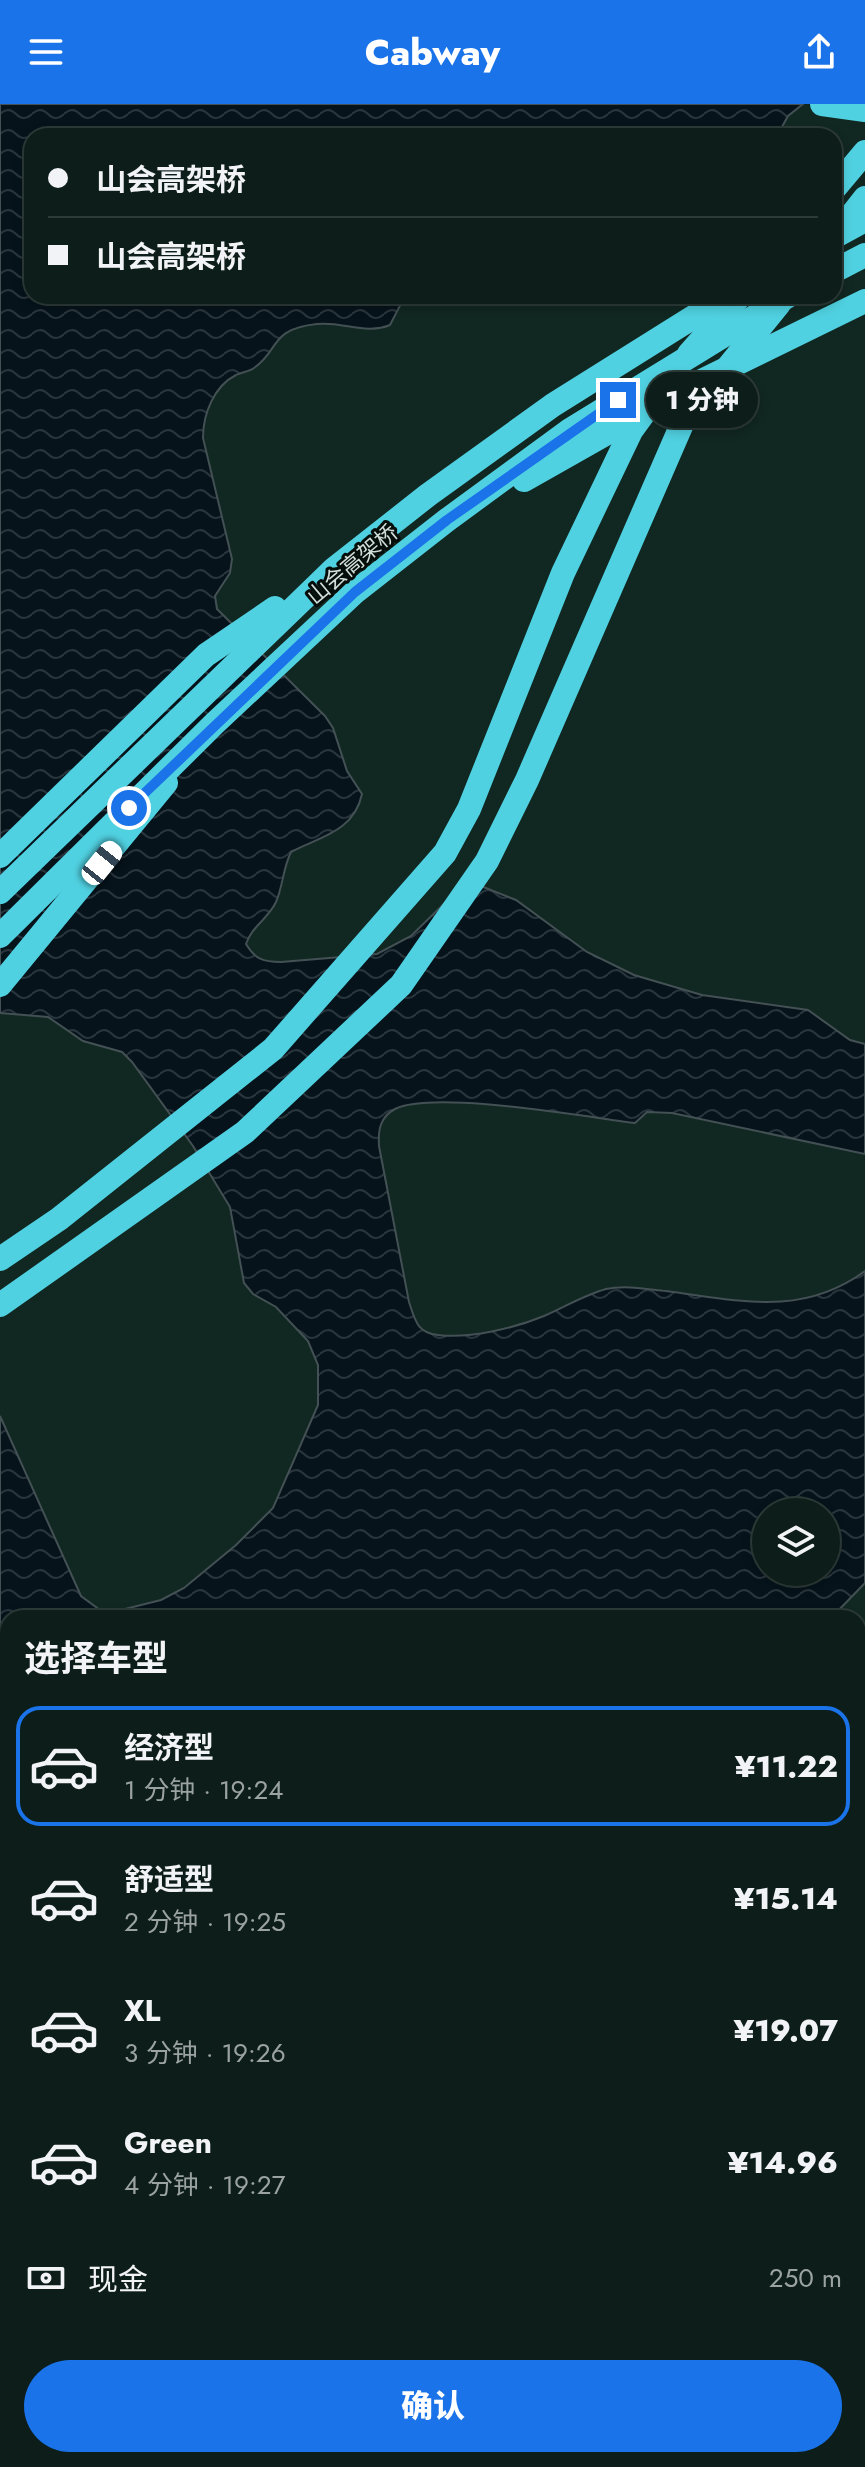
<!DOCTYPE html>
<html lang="zh">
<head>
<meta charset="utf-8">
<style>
	:root { --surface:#0d1d19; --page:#1b2a26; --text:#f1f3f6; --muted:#9aa2a2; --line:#2d3b38; --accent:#1a73e8 }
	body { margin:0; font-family:Jost,"Noto Sans SC",sans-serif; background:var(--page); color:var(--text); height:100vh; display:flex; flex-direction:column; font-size:30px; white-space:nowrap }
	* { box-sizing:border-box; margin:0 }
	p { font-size:26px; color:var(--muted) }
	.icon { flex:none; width:44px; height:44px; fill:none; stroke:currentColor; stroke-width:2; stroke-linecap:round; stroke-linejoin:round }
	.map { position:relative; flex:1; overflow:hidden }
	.drawer { position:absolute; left:0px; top:1506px; width:866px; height:858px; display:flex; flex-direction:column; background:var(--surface); border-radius:24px 24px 0 0; box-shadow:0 4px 12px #0003,0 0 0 2px var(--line) }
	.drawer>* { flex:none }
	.banner { position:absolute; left:24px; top:24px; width:818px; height:176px; border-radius:24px; box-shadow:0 4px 12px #0003,0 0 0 2px var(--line); display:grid; align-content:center; height:176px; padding:0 24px; background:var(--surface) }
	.tools { position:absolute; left:752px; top:1394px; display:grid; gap:16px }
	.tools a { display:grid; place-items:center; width:88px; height:88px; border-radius:50%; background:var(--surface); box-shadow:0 4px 12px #0003,0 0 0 2px var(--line); font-size:40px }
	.end { position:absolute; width:36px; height:36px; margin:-18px; border:10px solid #1a73e8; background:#fff; box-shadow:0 0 0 4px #fff }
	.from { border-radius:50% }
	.bubble { position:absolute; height:56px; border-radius:28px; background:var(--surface); box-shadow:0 4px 12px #0003,0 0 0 2px var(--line); font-size:26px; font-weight:800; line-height:56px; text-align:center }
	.car { position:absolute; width:24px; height:48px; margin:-24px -12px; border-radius:10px; box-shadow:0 0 6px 2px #0007; background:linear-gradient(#fff 24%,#345 0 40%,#fff 0 76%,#345 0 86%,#fff 0) }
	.banner b { display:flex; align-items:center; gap:28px; height:76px; font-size:30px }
	.banner b+b { border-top:2px solid var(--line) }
	.banner i { width:20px; height:20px; background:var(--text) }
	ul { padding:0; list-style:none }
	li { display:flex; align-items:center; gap:24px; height:120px; margin:0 16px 12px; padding:0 8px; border:4px solid transparent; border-radius:24px }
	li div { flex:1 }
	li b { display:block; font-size:30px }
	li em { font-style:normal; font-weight:800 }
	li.on { border-color:var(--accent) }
	li>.icon { width:72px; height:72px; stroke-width:1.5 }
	h2 { padding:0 24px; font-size:36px; line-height:96px }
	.pay { display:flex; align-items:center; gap:20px; height:88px; padding:0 24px; font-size:30px }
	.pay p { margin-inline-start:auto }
	.cta { display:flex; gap:16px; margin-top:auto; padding:16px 24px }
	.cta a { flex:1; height:92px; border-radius:48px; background:var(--accent); color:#fff; font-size:32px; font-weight:800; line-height:92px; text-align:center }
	header { display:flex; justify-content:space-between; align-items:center; height:104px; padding:0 24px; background:var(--accent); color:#fff; font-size:36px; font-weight:800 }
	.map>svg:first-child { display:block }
	.water { fill:url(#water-waves); stroke:#435054; stroke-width:2; fill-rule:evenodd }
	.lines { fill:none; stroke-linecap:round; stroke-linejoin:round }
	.minor { stroke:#00707a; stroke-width:20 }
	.highway { stroke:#50d1e1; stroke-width:24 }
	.highway-bridge { stroke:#50d1e1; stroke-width:24 }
	.route { stroke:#1a73e8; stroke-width:10 }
	.labels { text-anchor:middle; stroke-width:6; stroke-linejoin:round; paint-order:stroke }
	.street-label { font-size:22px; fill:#d1deda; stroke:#050e0b }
</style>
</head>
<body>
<header><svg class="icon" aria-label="menu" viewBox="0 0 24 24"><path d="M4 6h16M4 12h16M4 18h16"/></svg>Cabway<svg class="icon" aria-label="share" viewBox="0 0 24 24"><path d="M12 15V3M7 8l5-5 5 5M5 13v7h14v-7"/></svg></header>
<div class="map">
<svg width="865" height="2363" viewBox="0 0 865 2363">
	<defs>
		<pattern id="water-waves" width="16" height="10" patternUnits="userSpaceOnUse" patternTransform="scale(2)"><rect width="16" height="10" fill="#06131b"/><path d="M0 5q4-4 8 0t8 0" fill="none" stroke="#29353c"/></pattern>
	</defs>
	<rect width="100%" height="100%" fill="#112721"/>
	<!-- water -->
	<g class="water">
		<path d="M0 0H803L788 12 777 32H32V192H405L390 221C366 231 342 217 317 220 269 225 280 246 254 264 249 268 241 268 236 271 214 282 203 310 203 334L232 455 230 469 215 492 217 505 325 612 333 624 347 667 362 690C354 728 319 733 291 748 283 764 283 782 276 798 268 815 252 822 246 840 255 855 263 858 281 858L377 850 411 832 456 788 481 782 516 796 587 848 634 871 702 891 808 906 850 936 865 940V1050L672 1009 647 1008 635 1019C586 1013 434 986 395 1005 380 1013 378 1026 379 1042L409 1198C415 1216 417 1229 438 1231 469 1235 515 1224 544 1212 565 1203 584 1191 606 1185 626 1181 646 1185 666 1187 737 1196 801 1214 865 1167V1479L831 1514H8V2069L0 2054V1312L81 1492 100 1506 113 1508 161 1496 184 1484 236 1441 273 1404 318 1301V1261L308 1237 276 1203 253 1190 244 1179 230 1103 193 1042 132 958 122 948 83 937 48 913 0 909ZM766 1408H826V1468H766Z"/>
		<path d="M144 2356H615L614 2363H145Z"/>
	</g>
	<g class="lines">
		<!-- minor -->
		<g class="minor">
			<path d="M858 1601 865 1592"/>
			<path d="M858 1643 865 1630"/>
			<path d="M858 2177 865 2174"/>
			<path d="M858 2240 865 2238"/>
			<path d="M858 2269 865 2266"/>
			<path d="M699 2356 701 2363"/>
			<path d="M734 2356 735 2363"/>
			<path d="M413 2363 430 2356"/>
			<path d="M561 2363 578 2356"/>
			<path d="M771 2363V2356"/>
		</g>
		<!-- highway -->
		<g class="highway">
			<path d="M822 0 865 6"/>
			<path d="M834 85 865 48"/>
			<path d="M835 132 865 94"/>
			<path d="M834 167 865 151"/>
			<path d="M689 250 740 192"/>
			<path d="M0 752 206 551 275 504"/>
			<path d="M0 788 334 465 428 391 553 301 727 192"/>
			<path d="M0 881 166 679"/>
			<path d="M0 1155 59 1115 273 945 445 749 469 705 563 469 631 327 647 305"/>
			<path d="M0 1201 245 1028 401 881 487 757 527 676 682 320 779 200"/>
		</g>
		<!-- highway-bridge -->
		<g class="highway-bridge">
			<path d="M834 133 865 116"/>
			<path d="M524 376 683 286 865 197"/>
			<path d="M0 832 215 619 355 488 447 416 570 326 788 192"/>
		</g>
	</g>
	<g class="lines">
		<!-- route -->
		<path class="route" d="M129 704 355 488 447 416 618 296"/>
	</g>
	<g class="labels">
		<!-- street labels -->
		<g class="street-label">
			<text transform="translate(352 460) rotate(-40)" y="8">山会高架桥</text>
		</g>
	</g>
</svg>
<div class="tools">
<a><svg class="icon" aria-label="layers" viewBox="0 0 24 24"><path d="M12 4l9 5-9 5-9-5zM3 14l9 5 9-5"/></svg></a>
</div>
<i class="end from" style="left:129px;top:704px"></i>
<i class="end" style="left:618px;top:296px"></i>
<div class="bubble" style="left:646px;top:268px;width:112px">1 分钟</div>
<i class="car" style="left:102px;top:759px;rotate:39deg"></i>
<div class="banner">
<b><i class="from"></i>山会高架桥</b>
<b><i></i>山会高架桥</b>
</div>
<section class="drawer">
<h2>选择车型</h2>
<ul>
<li class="on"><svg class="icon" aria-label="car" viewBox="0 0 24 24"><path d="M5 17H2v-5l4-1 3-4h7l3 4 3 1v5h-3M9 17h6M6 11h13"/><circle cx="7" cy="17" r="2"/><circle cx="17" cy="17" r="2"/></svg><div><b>经济型</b><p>1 分钟 · 19:24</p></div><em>¥11.22</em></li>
<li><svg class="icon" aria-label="car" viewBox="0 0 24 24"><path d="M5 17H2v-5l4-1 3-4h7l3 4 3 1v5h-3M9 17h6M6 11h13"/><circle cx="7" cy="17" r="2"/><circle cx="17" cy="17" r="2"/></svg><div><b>舒适型</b><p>2 分钟 · 19:25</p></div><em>¥15.14</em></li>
<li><svg class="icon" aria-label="car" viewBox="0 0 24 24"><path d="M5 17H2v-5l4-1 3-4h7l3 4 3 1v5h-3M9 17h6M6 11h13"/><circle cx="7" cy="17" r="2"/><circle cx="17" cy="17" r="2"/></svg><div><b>XL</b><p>3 分钟 · 19:26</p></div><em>¥19.07</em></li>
<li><svg class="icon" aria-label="car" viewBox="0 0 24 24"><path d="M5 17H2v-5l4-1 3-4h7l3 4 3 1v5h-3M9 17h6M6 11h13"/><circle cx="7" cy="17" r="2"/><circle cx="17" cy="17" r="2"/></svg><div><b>Green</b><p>4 分钟 · 19:27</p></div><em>¥14.96</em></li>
</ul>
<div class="pay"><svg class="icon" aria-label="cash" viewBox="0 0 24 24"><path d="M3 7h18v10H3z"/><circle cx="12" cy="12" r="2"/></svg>现金<p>250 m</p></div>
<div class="cta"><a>确认</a></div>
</section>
</div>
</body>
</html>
